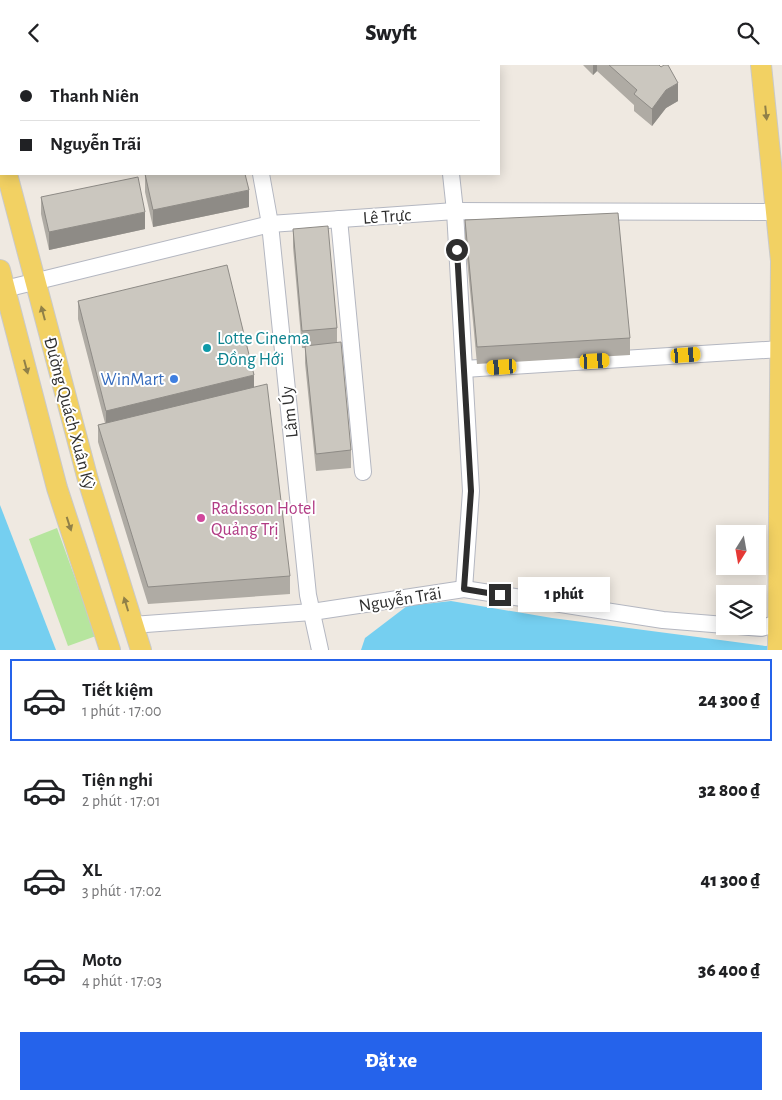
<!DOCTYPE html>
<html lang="vi">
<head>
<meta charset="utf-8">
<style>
	:root { --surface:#fff; --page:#f6f6f6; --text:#202124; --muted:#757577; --line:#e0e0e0; --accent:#2563eb }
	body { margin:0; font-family:"Alegreya Sans",sans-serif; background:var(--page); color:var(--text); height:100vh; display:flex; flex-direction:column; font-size:19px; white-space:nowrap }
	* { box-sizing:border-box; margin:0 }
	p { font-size:16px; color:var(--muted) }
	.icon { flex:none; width:28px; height:28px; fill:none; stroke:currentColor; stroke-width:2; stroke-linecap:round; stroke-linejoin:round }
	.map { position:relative; height:585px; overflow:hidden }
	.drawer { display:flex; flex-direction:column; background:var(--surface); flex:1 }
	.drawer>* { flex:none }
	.guide { position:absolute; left:0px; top:0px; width:500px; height:110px; box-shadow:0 2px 12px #0003; display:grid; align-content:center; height:110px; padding:0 20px; background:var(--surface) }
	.needle { width:32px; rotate:191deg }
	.fabs { position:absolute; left:716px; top:460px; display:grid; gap:10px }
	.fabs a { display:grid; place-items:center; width:50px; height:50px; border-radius:0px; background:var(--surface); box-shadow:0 2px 12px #0003; font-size:25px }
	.end { position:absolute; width:22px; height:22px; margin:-11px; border:6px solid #2e2e2e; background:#fff; box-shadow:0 0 0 2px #fff }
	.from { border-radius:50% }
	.bubble { position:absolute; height:35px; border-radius:0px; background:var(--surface); box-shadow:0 2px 12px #0003; font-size:16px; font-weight:800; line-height:35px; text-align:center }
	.car { position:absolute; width:15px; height:30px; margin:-15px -8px; border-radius:6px; box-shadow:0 0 4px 1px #0007; background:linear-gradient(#f5c518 24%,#345 0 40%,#f5c518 0 76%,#345 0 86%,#f5c518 0) }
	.guide b { display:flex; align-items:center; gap:18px; height:48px; font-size:19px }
	.guide b+b { border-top:1px solid var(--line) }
	.guide i { width:12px; height:12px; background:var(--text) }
	ul { padding:9px 0 0; list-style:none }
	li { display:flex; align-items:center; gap:15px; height:82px; margin:0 10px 8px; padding:0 10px; border:2px solid transparent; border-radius:0px }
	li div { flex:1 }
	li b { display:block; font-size:19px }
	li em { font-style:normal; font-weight:800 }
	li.current { border-color:var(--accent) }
	li>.icon { width:45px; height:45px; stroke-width:1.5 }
	.action { display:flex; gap:10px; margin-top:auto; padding:10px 20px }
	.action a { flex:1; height:58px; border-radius:0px; background:var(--accent); color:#fff; font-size:20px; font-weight:800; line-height:58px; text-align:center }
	header { display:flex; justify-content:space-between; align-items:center; height:65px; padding:0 20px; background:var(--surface); font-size:22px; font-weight:800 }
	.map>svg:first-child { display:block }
	.green { fill:#b6e59e }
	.water { fill:#75cff0 }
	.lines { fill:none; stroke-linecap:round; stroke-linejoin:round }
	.minor-casing { stroke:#b4b7c1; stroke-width:18 }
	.major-casing { stroke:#c9c9c9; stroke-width:22 }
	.minor { stroke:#fff; stroke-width:16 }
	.major { stroke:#f2d163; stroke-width:20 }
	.wall { fill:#afaba4 }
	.shaded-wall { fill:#8e8b86 }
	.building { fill:#cbc7bf; stroke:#8e8b86 }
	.oneway { fill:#908048 }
	.route { stroke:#2e2e2e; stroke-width:6 }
	.culture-dot { fill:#0f9aa8; stroke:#fff; stroke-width:2 }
	.shop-dot { fill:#3f7fe0; stroke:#fff; stroke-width:2 }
	.hotel-dot { fill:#d1479c; stroke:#fff; stroke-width:2 }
	.labels { text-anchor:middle; stroke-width:4; stroke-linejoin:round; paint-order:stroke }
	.street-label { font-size:18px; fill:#2e2e2e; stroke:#fff }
	.culture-label { font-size:18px; fill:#0d838f; stroke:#fff; text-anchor:start }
	.shop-label { font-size:18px; fill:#366cbe; stroke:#fff; text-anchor:end }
	.hotel-label { font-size:18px; fill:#b23c85; stroke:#fff; text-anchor:start }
</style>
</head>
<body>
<header><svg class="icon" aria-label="back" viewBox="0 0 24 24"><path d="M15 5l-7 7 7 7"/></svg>Swyft<svg class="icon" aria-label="search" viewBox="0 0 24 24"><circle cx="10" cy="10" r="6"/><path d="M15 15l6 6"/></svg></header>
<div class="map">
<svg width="782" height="585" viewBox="0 0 782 585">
	<rect width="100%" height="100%" fill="#efe9e1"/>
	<!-- green -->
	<path class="green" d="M57 463 96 571 68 581 29 474Z"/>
	<!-- water -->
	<g class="water">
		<path d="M0 440 56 585H0Z"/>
		<path d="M451 536 552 553 765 581 782 580V585H361L365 573 407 541Z"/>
	</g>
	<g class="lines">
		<!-- minor casing -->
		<g class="minor-casing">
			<g id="minor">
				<path d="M245 0V1"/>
				<path d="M438 0V1"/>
				<path d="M0 63H1"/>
				<path d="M261 109 270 159 308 530 320 585"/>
				<path d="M451 109 455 146 471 426 464 524"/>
				<path d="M339 154 363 407"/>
				<path d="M5 224 270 159 455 146 776 147"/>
				<path d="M464 304 781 284"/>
				<path d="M132 560 312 547 464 524 663 555 725 560"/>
				<path d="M738 561 761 563 782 557"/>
			</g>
		</g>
		<!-- major casing -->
		<g class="major-casing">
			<g id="major">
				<path d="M761 0 781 196 778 585"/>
				<path d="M0 89 1 90"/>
				<path d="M7 109 88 415 141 585"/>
				<path d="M0 205 57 423 110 585"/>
			</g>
		</g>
		<!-- minor -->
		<use href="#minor" class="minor"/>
		<!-- major -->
		<use href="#major" class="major"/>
	</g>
	<!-- wall -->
	<g class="wall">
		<path d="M583 0H659L678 36 666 43 652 61 634 46V40L597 6 593 10Z"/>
		<path d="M145 109 249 142 153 162 145 127Z"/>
		<path d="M41 132 145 164 49 185 41 149Z"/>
		<path d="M465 155 630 273V290L477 299 465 173Z"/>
		<path d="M293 164 337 263V278L351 385V403L316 406 305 298V283H302L293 182Z"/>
		<path d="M78 236 254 322 290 511V529L148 539 98 377V360L105 358 78 254Z"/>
	</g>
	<!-- shaded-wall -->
	<g class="shaded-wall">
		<path d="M593 0H597V6L593 10Z"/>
		<path d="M678 18V36L666 43 652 61V44L666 25Z"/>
		<path d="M249 125V142L153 162V145Z"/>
		<path d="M145 147V164L49 185V167Z"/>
		<path d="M254 310V327L106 364V346Z"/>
	</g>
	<!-- building -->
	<g class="building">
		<path d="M609 0H659L661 2 664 0H668L678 18 666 25 652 44 634 29 637 25Z"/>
		<path d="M145 109H245L249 125 153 145Z"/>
		<path d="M138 112 145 147 49 167 41 132Z"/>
		<path d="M618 148 630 273 477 282 465 155Z"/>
		<path d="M328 161 337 263 302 266 293 164Z"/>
		<path d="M227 200 254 310 106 346 78 236Z"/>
		<path d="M341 277 351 385 316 389 305 281Z"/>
		<path d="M267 319 290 511 148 522 98 360Z"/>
	</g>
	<!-- one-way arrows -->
	<defs><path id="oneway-solid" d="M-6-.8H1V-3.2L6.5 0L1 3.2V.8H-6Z" transform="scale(1.25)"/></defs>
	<g class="oneway">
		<use href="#oneway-solid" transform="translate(766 48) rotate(84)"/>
		<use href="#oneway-solid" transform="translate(43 248) rotate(-105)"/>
		<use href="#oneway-solid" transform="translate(26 302) rotate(75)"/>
		<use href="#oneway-solid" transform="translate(69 459) rotate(72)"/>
		<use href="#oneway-solid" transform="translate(126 539) rotate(-107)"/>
	</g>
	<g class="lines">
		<!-- route -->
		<path class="route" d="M457 185 471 426 464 524 500 530"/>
	</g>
	<!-- markers -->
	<circle class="culture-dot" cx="207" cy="283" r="5"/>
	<circle class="shop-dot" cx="174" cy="314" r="5"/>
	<circle class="hotel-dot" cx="201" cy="453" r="5"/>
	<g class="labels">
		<!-- street labels -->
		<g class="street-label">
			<text transform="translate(387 151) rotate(-4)" y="6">Lê Trực</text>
			<text transform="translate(289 347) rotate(-96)" y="6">Lâm Úy</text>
			<text transform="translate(70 348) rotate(75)" y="6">Đường Quách Xuân Kỳ</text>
			<text transform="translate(400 534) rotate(-9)" y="6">Nguyễn Trãi</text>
		</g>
		<!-- culture labels -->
		<g class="culture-label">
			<text x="217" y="279">Lotte Cinema<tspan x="217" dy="21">Đồng Hới</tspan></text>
		</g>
		<!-- shop labels -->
		<g class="shop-label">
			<text x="164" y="320">WinMart</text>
		</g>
		<!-- hotel labels -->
		<g class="hotel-label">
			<text x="211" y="449">Radisson Hotel<tspan x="211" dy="21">Quảng Trị</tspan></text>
		</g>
	</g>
</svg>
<div class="fabs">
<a><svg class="needle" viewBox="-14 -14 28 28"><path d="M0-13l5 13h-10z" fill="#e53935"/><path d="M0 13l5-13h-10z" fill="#757577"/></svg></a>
<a><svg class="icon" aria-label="layers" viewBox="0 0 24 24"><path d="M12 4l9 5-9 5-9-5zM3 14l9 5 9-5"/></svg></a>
</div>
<i class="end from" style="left:457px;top:185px"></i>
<i class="end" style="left:500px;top:530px"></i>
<div class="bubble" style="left:518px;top:512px;width:92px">1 phút</div>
<i class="car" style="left:686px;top:290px;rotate:86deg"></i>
<i class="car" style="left:595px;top:296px;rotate:87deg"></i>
<i class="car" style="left:502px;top:302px;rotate:266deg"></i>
<div class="guide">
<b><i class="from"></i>Thanh Niên</b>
<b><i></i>Nguyễn Trãi</b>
</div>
</div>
<section class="drawer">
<ul>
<li class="current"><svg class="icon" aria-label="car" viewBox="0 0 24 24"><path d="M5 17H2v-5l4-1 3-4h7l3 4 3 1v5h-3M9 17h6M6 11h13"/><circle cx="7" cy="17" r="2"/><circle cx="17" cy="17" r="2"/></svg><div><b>Tiết kiệm</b><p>1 phút · 17:00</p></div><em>24 300 ₫</em></li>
<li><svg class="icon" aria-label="car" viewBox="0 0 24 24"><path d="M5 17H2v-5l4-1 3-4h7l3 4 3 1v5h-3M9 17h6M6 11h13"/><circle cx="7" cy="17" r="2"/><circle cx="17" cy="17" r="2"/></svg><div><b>Tiện nghi</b><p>2 phút · 17:01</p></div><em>32 800 ₫</em></li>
<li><svg class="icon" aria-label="car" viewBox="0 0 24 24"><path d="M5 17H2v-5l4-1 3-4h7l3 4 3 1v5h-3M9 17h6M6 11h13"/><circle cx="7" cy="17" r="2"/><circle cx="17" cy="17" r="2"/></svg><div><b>XL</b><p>3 phút · 17:02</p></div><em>41 300 ₫</em></li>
<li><svg class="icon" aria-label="car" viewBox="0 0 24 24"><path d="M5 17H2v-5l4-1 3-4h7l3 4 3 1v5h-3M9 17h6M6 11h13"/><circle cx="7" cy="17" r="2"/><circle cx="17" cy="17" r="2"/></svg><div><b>Moto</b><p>4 phút · 17:03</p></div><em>36 400 ₫</em></li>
</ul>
<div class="action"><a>Đặt xe</a></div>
</section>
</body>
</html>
